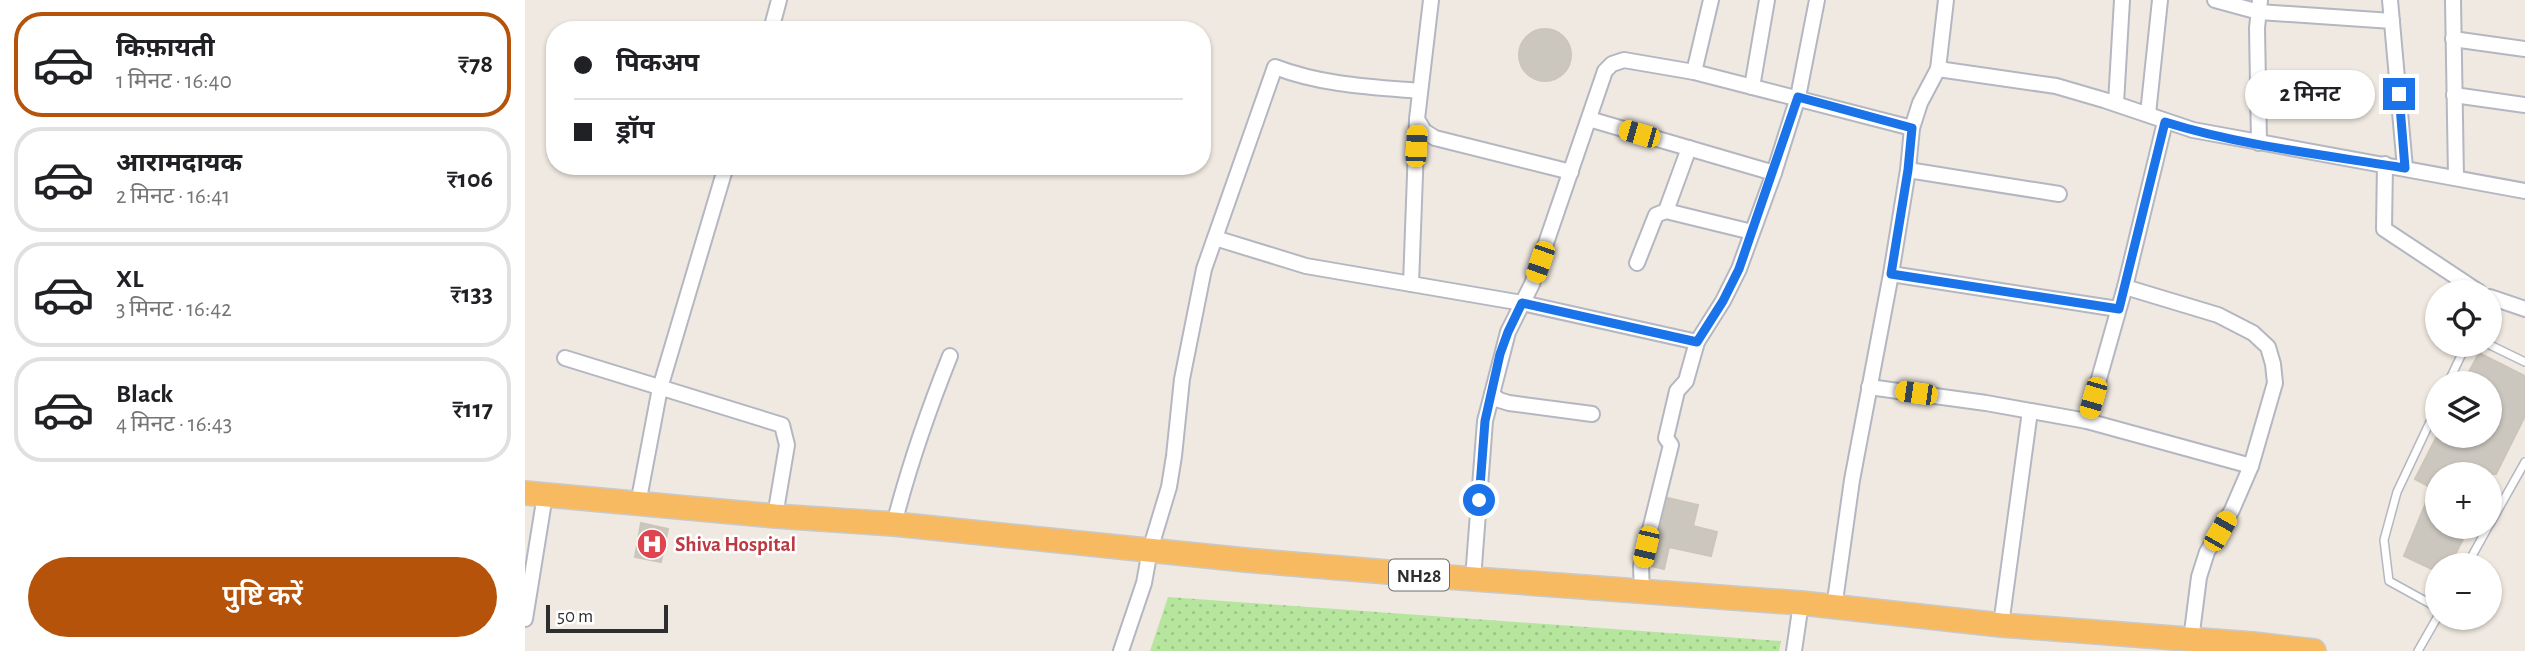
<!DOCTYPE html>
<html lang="hi">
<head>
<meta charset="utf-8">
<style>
	:root { --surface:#fff; --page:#f6f6f6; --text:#202124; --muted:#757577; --line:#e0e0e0; --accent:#b45309 }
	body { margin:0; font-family:"Alegreya Sans","Noto Sans Devanagari",sans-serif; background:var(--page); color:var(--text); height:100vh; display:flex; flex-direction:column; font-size:26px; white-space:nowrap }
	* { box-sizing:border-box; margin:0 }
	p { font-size:23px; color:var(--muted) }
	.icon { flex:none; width:38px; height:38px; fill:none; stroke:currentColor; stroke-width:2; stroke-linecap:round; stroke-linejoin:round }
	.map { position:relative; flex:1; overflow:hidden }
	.sheet { display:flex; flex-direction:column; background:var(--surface); width:525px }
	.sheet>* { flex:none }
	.top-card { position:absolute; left:21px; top:21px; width:665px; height:154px; border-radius:28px; box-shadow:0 2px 5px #0004; display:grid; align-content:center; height:154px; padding:0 28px; background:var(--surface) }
	.fabs { position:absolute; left:1900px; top:280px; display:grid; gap:14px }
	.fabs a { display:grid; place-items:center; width:77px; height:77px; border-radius:50%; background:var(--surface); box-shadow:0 2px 5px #0004; font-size:35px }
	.scale { position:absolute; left:21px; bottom:18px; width:122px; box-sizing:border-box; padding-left:7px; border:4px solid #2e2e2e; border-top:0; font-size:19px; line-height:24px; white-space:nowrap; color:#2e2e2e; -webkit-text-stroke:5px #fff; paint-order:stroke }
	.end { position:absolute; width:32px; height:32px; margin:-16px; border:9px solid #1a73e8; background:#fff; box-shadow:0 0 0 4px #fff }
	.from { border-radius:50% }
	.bubble { position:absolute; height:49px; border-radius:24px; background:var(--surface); box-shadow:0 2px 5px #0004; font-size:23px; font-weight:600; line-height:49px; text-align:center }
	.car { position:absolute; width:21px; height:42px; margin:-21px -10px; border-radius:9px; box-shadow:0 0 5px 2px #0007; background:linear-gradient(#f5c518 24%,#345 0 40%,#f5c518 0 76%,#345 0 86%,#f5c518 0) }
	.top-card b { display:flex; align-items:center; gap:24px; height:66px; font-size:26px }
	.top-card b+b { border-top:2px solid var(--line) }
	.top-card i { width:18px; height:18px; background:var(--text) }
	ul { padding:12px 0 0; list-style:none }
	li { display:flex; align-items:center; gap:21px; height:105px; margin:0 14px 10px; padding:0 14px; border:4px solid var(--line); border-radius:28px }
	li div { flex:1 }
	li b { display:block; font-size:26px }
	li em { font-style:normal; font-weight:600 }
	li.on { border-color:var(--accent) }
	li>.icon { width:63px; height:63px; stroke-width:1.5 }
	.primary-button { display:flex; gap:14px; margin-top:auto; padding:14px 28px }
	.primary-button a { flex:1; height:80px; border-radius:42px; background:var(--accent); color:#fff; font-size:28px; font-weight:600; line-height:80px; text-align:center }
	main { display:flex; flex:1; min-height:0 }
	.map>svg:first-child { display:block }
	.grass { fill:url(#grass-dots) }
	.building { fill:#cbc7bf; stroke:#cbc5ba; stroke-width:2 }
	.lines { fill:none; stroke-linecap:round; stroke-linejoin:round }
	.service-casing { stroke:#b4b7c1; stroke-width:10 }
	.minor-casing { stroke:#b4b7c1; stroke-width:18 }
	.trunk-casing { stroke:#c9c9c9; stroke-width:26 }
	.service { stroke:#fff; stroke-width:7 }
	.minor { stroke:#fff; stroke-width:14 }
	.trunk { stroke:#f8ba60; stroke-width:23 }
	.route { stroke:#1a73e8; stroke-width:9 }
	.labels { text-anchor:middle; stroke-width:5; stroke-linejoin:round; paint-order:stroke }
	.shield { fill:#fff; stroke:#6d6d6d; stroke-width:2 }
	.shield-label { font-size:19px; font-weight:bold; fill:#2e2e2e }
	.health-label { font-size:21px; font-weight:bold; fill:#be3a42; stroke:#fff; text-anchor:start }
</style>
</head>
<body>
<main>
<section class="sheet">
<ul>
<li class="on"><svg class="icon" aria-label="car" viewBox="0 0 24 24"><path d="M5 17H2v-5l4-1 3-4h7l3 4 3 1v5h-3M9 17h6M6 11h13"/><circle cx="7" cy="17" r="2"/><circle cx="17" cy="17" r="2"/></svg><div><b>किफ़ायती</b><p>1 मिनट · 16:40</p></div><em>₹78</em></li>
<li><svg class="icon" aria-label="car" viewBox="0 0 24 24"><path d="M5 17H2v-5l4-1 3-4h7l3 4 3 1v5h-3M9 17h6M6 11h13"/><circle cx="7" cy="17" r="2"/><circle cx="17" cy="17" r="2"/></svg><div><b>आरामदायक</b><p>2 मिनट · 16:41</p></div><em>₹106</em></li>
<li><svg class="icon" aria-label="car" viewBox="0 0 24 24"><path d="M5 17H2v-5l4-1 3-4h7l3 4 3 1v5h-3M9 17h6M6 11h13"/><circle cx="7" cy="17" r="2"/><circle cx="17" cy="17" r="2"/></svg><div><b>XL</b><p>3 मिनट · 16:42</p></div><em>₹133</em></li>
<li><svg class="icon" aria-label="car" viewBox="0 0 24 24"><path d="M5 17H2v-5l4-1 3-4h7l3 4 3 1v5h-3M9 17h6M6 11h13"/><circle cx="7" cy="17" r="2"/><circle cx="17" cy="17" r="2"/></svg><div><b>Black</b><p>4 मिनट · 16:43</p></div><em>₹117</em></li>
</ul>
<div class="primary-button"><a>पुष्टि करें</a></div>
</section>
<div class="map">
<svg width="2000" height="651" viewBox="0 0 2000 651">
	<defs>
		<pattern id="grass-dots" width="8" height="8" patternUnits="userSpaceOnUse" patternTransform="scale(1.75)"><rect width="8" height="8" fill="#b6e59e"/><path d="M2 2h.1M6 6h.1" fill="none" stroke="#9dc588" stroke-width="1.8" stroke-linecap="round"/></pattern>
	</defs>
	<rect width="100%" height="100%" fill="#efe9e1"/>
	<!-- grass -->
	<path class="grass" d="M643 597 1256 641 1254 651H625Z"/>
	<!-- building -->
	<g class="building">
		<circle cx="1020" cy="55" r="26"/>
		<path d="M1954 353 2000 376V416L1971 474H1913V527H1944L1925 565H1913V572L1879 556 1907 488 1890 479 1912 436H1965V383H1938Z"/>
		<path d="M1143 498 1173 505 1168 526 1192 532 1186 556 1144 547 1139 569 1126 566Z"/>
		<path d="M116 523 143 529 136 562 110 557Z"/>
	</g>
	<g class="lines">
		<!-- service casing -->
		<g class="service-casing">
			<g id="service">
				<path d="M1965 345 2000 362"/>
				<path d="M1923 383 1941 345"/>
				<path d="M1913 405 1872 492 1859 540 1864 581 1913 608"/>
				<path d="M1965 524 2000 462"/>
				<path d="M1942 565 1963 527"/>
				<path d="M1893 651 1913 616"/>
			</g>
		</g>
		<!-- minor casing -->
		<g class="minor-casing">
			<g id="minor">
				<path d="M906 0 892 119 899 131 910 138 1046 172"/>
				<path d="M1690 0 1734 12 1867 21"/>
				<path d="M1865 0 1880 168"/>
				<path d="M1928 0 1931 178"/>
				<path d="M246 30 254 0"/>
				<path d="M1928 39 2000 49"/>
				<path d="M1413 69 1531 86 1579 100 1668 130 2000 191"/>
				<path d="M1169 72 1186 0"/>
				<path d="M1227 87 1242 0"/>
				<path d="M1929 95 2000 105"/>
				<path d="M1591 103 1597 0"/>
				<path d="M1623 114 1635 0"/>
				<path d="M1064 119 1249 173"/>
				<path d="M1734 143 1732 28 1735 0"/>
				<path d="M1860 164 1859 229 1954 292"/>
				<path d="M1383 170 1534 194"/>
				<path d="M1141 211 1227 232"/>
				<path d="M690 238 781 266 997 303 1172 342 1198 301 1214 269 1249 173 1273 97 1292 0"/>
				<path d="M1112 263 1131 215 1141 211 1164 148"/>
				<path d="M1366 274 1593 309"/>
				<path d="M886 284 892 120"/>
				<path d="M1600 287 1693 315 1728 333 1743 347 1748 364 1750 383 1726 466 1707 510 1682 552 1674 577 1666 640"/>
				<path d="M1965 297 2000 309"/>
				<path d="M40 358 257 425 262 445 250 516"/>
				<path d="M1344 387 1461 403 1562 421 1726 466"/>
				<path d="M1067 414 984 403 974 400 967 394 983 332 1007 284 1080 71 1087 64 1099 60 1169 72 1387 128"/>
				<path d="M1562 421 1600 287 1640 122"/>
				<path d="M113 504 135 388 201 166"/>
				<path d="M369 524C384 466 403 411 425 356"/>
				<path d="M948 579 960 421 967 394"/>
				<path d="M1117 592 1116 566 1146 445 1141 438 1152 391 1161 381 1172 342"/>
				<path d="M1309 608 1327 480 1366 274 1383 170 1387 128 1395 103 1413 69 1421 0"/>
				<path d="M0 619 20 495"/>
				<path d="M1476 625 1505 411"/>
				<path d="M596 651 619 583 625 550 644 487 649 456 657 379 679 269 750 67C797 85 845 87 895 91"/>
				<path d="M1269 651 1276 603"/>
			</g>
		</g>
		<!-- trunk casing -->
		<g class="trunk-casing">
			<path id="trunk" d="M0 493 250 516 369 524 720 560 922 577 1276 603 1476 625 1728 644 1789 651"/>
		</g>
		<!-- service -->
		<use href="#service" class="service"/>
		<!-- minor -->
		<use href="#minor" class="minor"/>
		<!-- trunk -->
		<use href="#trunk" class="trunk"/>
	</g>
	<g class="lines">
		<!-- route -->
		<path class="route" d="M954 500 960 421 975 354 983 332 997 303 1172 342 1198 301 1214 269 1273 97 1387 128 1383 170 1366 274 1594 309 1640 122C1717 146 1800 155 1880 168L1874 94"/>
	</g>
	<!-- icons -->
	<defs>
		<g id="hospital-disc" transform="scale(1.575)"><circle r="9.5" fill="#e0444e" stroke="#fff"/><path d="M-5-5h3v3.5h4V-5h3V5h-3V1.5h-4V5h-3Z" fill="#fff"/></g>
	</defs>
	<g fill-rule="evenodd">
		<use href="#hospital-disc" x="127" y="544"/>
	</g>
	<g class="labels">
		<!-- shield labels -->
		<rect class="shield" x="864" y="559.5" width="60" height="31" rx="5"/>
		<g class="shield-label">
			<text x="894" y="582">NH28</text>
		</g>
		<!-- health labels -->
		<g class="health-label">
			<text x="150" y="551">Shiva Hospital</text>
		</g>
	</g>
</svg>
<div class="fabs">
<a><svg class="icon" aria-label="locate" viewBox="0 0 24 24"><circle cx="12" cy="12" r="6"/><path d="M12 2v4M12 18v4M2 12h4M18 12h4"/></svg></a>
<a><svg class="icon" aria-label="layers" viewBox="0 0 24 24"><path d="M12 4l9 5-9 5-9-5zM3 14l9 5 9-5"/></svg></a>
<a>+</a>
<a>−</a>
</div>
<div class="scale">50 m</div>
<i class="end from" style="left:954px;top:500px"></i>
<i class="end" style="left:1874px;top:94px"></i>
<div class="bubble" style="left:1720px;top:70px;width:130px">2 मिनट</div>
<i class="car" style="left:1114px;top:134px;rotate:286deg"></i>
<i class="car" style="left:891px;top:146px;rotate:3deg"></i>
<i class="car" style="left:1015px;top:262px;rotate:199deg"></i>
<i class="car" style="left:1391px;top:393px;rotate:278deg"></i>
<i class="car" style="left:1568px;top:398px;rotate:196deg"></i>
<i class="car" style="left:1695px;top:531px;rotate:30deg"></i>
<i class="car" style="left:1121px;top:547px;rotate:193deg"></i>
<div class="top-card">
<b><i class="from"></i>पिकअप</b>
<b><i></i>ड्रॉप</b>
</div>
</div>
</main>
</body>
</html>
